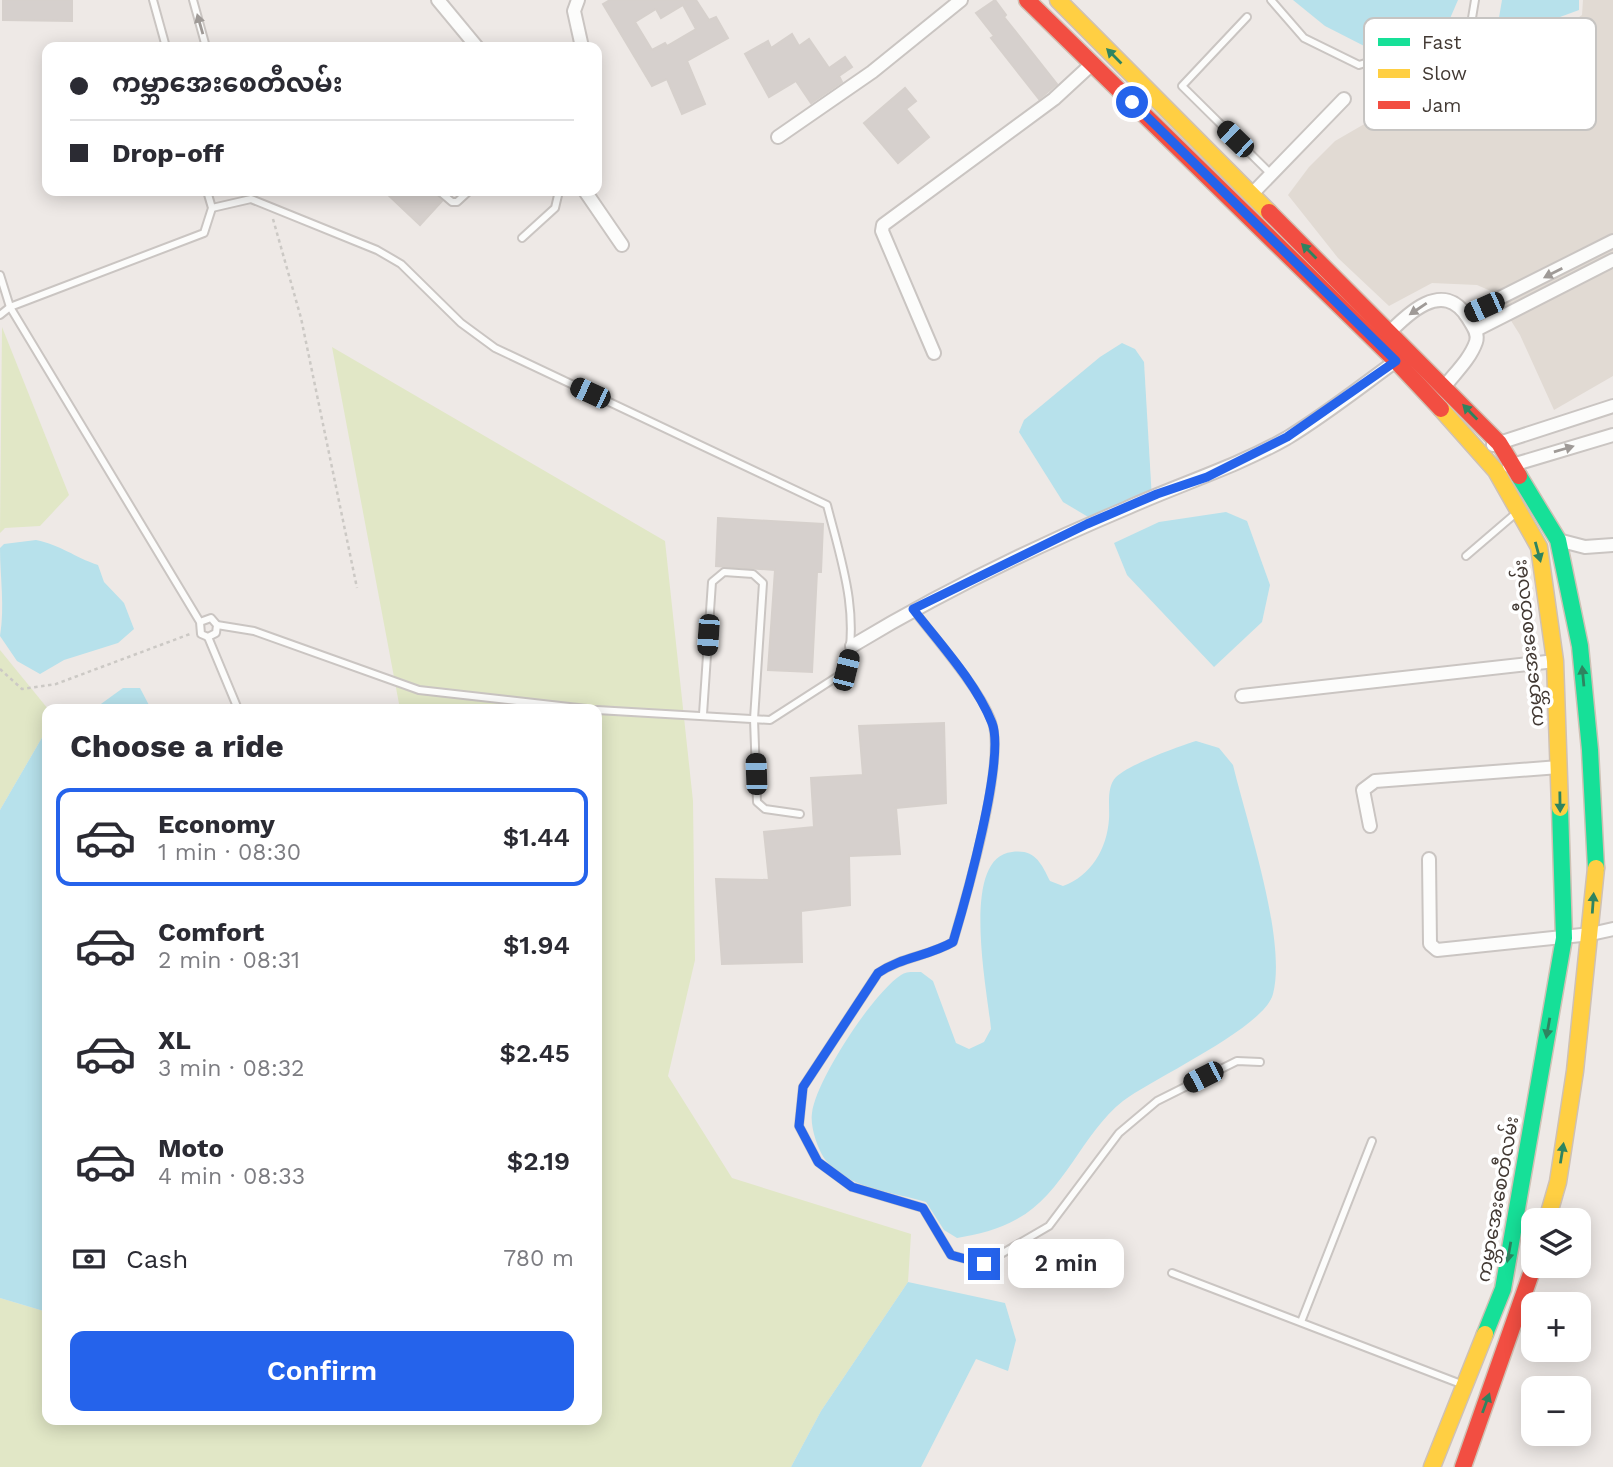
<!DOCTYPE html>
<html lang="en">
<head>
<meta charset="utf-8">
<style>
	:root { --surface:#fff; --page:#f2f2f3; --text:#2b2b33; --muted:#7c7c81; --line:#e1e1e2; --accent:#2563eb }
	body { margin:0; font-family:"Work Sans","Noto Sans Myanmar",sans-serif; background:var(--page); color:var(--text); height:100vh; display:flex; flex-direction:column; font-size:26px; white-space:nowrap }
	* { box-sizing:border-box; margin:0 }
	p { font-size:23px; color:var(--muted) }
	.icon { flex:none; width:38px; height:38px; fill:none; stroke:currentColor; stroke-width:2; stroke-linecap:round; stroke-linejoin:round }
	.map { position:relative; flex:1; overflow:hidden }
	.sheet { position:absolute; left:42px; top:704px; width:560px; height:721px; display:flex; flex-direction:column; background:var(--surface); border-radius:14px; box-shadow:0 4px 18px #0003 }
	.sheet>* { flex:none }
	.hud { position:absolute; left:42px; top:42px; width:560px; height:154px; border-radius:14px; box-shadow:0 4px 18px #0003; display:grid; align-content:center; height:154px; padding:0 28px; background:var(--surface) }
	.buttons { position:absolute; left:1521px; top:1208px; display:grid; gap:14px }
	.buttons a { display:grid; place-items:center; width:70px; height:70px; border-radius:14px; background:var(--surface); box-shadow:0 4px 18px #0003; font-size:35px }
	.end { position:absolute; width:32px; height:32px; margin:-16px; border:9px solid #2563eb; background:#fff; box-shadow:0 0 0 4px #fff }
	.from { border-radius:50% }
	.bubble { position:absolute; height:49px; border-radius:14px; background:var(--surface); box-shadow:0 4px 18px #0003; font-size:23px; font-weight:600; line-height:49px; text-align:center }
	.car { position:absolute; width:21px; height:42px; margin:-21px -10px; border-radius:9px; box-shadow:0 0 5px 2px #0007; background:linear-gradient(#222 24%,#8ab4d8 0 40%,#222 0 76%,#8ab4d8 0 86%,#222 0) }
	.hud b { display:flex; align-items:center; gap:24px; height:66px; font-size:26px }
	.hud b+b { border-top:2px solid var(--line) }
	.hud i { width:18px; height:18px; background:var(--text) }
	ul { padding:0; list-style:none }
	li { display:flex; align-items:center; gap:21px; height:98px; margin:0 14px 10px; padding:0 14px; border:4px solid transparent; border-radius:14px }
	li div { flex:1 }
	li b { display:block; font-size:26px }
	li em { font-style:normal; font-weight:600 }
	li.selected { border-color:var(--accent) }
	li>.icon { width:63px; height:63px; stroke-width:1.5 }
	h2 { padding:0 28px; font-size:32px; line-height:84px }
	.pay { display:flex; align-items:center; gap:18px; height:77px; padding:0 28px; font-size:26px }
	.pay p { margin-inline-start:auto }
	.action { display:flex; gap:14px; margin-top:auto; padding:14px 28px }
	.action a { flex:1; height:80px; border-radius:14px; background:var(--accent); color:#fff; font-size:28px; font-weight:600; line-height:80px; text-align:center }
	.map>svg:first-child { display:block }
	.residential { fill:#e1dad3 }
	.green { fill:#e1e7c6 }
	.water { fill:#b7e1eb }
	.building { fill:#d6d0cd; stroke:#d6d0cc; stroke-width:2; fill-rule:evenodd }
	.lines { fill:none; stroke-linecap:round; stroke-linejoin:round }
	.lane-casing { stroke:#cac5c2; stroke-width:10 }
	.street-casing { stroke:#cac5c2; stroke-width:16 }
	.fast-casing { stroke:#cfc1b4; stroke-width:19 }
	.slow-casing { stroke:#cfc1b4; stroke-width:19 }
	.jam-casing { stroke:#cfc1b4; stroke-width:19 }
	.path { stroke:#ccc9c5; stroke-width:2.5; stroke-dasharray:3.5 3.5; stroke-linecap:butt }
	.lane { stroke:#fcfcfb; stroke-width:6 }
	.street { stroke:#fcfcfb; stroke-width:12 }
	.fast { stroke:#16e098; stroke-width:16 }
	.slow { stroke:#ffcf43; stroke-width:16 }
	.jam { stroke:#f24e42; stroke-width:16 }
	.oneway { fill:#9f9a97 }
	.oneway2 { fill:#2e8460 }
	.route { stroke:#2563eb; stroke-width:9 }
	.labels { text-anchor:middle; stroke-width:7; stroke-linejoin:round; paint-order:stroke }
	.street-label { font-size:19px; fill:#423933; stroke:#fff }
	.key { fill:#fff; stroke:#c6c4c2; stroke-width:2 }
	.key-label { font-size:19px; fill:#423933 }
</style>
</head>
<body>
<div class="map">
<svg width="1613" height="1467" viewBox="0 0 1613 1467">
	<rect width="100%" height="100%" fill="#eee9e6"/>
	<!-- residential -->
	<path class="residential" d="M1583 0H1613V376L1554 410 1520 335 1493 292 1477 285 1432 283 1389 306 1338 258 1288 195 1309 167 1335 141 1399 104 1432 91 1487 81 1582 15Z"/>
	<!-- green -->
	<g class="green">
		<path d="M2 327 69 495 40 526 5 528 0 533Z"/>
		<path d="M332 347 665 541 693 801 695 960 668 1076 732 1178 911 1234 908 1282 821 1411 791 1467H0V1298L47 1312V1419H597V709H400Z"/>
		<path d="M0 650 48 709 47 729 0 810Z"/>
	</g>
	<!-- water -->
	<g class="water">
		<path d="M1293 0H1458L1445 30 1374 51 1325 26Z"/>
		<path d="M1502 0H1579V10L1495 41Z"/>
		<path d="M1122 343 1135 349 1144 362 1152 500 1095 521 1063 502 1019 432 1024 420 1100 357Z"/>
		<path d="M1226 512 1247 521 1270 585 1262 622 1214 667 1127 575 1114 543 1159 522Z"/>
		<path d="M36 540C61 545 74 557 98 565L104 582 124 603 134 629 118 643 64 660 40 674 17 661 0 636C5 607 0 577 0 548L4 544Z"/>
		<path d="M123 688H140L151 709H94Z"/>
		<path d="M47 729V1312L0 1298V810Z"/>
		<path d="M1196 741 1219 748 1233 765C1247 823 1287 940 1273 994 1264 1028 1155 1077 1123 1101 1082 1133 1064 1194 1017 1219 998 1230 978 1234 957 1238L944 1230 926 1202C894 1192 844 1188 824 1158 817 1147 810 1126 812 1113 816 1080 873 993 901 975 906 971 914 972 921 972L933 981 956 1043 969 1049 984 1042 991 1029C988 993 959 857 1012 852 1035 849 1041 863 1050 881L1063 886C1091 876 1107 849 1109 819 1110 807 1106 787 1116 777 1130 764 1177 747 1196 741Z"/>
		<path d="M908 1282 1005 1303 1016 1340 1008 1371 976 1359 921 1467H791L821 1411Z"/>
	</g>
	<!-- building -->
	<g class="building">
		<path d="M3 0H72V21L3 20Z"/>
		<path d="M610 0H696L709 20 716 17 728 38 687 61 705 104 682 114 667 79 652 86 603 4ZM683 5 696 29 667 46 665 43 652 50 635 22 656 9 661 18Z"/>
		<path d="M995 0 1006 15 1004 17 1057 84 1039 99 991 38 994 36 976 13Z"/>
		<path d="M792 34 799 46 809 39 829 68 845 57 852 67 839 76 842 82 811 103 796 81 769 97 745 54 768 41 771 48Z"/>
		<path d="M905 88 916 101 906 109 929 137 898 163 864 123Z"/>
		<path d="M384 191H433L442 201 420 225Z"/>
		<path d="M718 518 823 524 821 572H817L812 672 768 670 775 570 716 566Z"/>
		<path d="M944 723 946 803 896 808 900 854 849 856 850 905 801 911 802 962 722 964 716 879 769 880 764 832 814 827 811 778 863 775 859 726Z"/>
	</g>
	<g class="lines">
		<!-- lane casing -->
		<g class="lane-casing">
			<g id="lane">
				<path d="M153 0 166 47"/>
				<path d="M193 0 206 47"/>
				<path d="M1271 0 1304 38 1359 65 1470 30 1475 0"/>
				<path d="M1247 17 1182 86 1271 174"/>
				<path d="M439 191 452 202H457L469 191"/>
				<path d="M212 208 251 199 377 250 401 264 461 323 495 348 827 505C841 560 860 613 846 671L770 720 597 710"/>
				<path d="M522 238 555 208 559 191"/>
				<path d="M0 275 10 307 200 622 201 634 208 637 216 633 217 625 211 618 200 622"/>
				<path d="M0 315 10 307 204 233 212 208 207 191"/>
				<path d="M1466 556 1515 514"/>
				<path d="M914 611C933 635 988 699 993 726 1003 772 967 894 953 942 929 956 901 957 878 973L803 1087 799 1126 818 1162 852 1187 923 1208 951 1255 984 1264 1049 1226 1119 1133 1157 1101 1237 1061 1260 1062"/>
				<path d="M217 625 254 631 419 690 587 709"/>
				<path d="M208 637 238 709"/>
				<path d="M703 714 712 582 724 572 753 574 763 583 754 719 757 802 765 809 800 814"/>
				<path d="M1172 1273 1461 1384"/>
				<path d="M1301 1322 1372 1141"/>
			</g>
		</g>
		<!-- street casing -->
		<g class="street-casing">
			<g id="street">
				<path d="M438 0 477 47"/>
				<path d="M578 0 574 11 582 47"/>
				<path d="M778 137 872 72 961 0"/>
				<path d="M585 191 622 245"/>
				<path d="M1252 194 1344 99"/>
				<path d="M1466 315 1613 241"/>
				<path d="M1476 330 1613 260"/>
				<path d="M1385 337C1407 314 1443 278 1468 318 1472 325 1479 333 1476 342 1470 359 1456 372 1445 386"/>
				<path d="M934 353 882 231 883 225 1054 99 1093 63"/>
				<path d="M1493 445 1613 406"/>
				<path d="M1509 466 1613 435"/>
				<path d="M1558 540 1585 547 1613 545"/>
				<path d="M852 646C940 593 1032 548 1127 508 1180 484 1236 467 1287 438 1325 415 1360 387 1396 361"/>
				<path d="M1242 696 1555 661"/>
				<path d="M1370 826 1363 790 1375 781 1559 767"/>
				<path d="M1429 859 1430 944 1437 950 1591 934 1613 929"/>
			</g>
		</g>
		<!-- fast casing -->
		<g class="fast-casing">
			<g id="fast">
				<path d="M1519 476 1558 540 1580 646 1590 750 1596 868"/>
				<path d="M1485 1334 1503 1289 1564 938 1560 808"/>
			</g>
		</g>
		<!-- slow casing -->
		<g class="slow-casing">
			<g id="slow">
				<path d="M1058 0 1269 212"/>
				<path d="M1441 409 1496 471 1539 547 1555 661 1560 808"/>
				<path d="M1547 1220 1558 1182 1575 1071 1596 868"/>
				<path d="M1432 1467 1485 1334"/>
			</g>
		</g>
		<!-- jam casing -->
		<g class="jam-casing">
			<g id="jam">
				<path d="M1027 0 1396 361 1441 409"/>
				<path d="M1269 212 1499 443 1519 476"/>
				<path d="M1463 1467 1534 1265"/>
			</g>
		</g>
		<!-- path -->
		<g class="path">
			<path d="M273 219 301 318 357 588"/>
			<path d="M0 669 22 689 56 684 190 634"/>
		</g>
		<!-- lane -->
		<use href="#lane" class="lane"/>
		<!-- street -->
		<use href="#street" class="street"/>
		<!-- fast -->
		<use href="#fast" class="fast"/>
		<!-- slow -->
		<use href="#slow" class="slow"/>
		<!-- jam -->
		<use href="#jam" class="jam"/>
	</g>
	<!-- one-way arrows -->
	<defs><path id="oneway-solid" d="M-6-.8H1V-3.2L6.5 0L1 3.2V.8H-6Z" transform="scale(1.75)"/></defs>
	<g class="oneway">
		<use href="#oneway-solid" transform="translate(200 24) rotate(-106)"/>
		<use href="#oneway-solid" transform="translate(1553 273) rotate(153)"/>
		<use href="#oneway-solid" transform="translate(1418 309) rotate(146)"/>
		<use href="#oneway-solid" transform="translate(1564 449) rotate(-16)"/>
	</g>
	<g class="oneway2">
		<use href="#oneway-solid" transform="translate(1114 56) rotate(-135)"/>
		<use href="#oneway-solid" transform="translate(1309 251) rotate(-135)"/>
		<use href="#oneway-solid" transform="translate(1470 412) rotate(-134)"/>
		<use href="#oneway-solid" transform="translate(1538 552) rotate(75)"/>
		<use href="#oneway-solid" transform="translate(1583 676) rotate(-95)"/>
		<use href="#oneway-solid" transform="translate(1560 802) rotate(89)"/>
		<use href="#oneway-solid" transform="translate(1593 903) rotate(-86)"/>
		<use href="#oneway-solid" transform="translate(1548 1028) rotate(100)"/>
		<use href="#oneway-solid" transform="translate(1562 1153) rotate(-81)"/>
		<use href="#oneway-solid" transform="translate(1509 1252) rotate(100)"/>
		<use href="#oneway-solid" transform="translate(1486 1403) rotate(-70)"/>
	</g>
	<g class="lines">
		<!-- route -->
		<path class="route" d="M984 1264 951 1255 923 1208 852 1187 818 1162 799 1126 803 1087 878 973C901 957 929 956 953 942 965 902 1006 757 992 723 975 681 940 644 913 609L1087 524 1157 494 1207 477 1287 437 1396 361 1132 102"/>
	</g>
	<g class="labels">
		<!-- street labels -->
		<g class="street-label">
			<text transform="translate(1528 643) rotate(-96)" y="7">ကမ္ဘာအေးစေတီလမ်း</text>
			<text transform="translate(1497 1199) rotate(-80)" y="7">ကမ္ဘာအေးစေတီလမ်း</text>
		</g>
	</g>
	<!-- legend -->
	<rect x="1364" y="18" width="232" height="112" rx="10" class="key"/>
	<rect x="1378" y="38" width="32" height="8" fill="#16e098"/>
	<rect x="1378" y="69" width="32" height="9" fill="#ffcf43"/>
	<rect x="1378" y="101" width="32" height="8" fill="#f24e42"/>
	<g class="key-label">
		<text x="1422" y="49">Fast</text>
		<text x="1422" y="80">Slow</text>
		<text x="1422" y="112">Jam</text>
	</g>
</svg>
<div class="buttons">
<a><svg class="icon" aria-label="layers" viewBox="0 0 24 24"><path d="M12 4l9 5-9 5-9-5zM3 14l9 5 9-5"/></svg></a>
<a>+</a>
<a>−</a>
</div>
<i class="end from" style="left:1132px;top:102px"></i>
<i class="end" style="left:984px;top:1264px"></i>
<div class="bubble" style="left:1008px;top:1239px;width:116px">2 min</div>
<i class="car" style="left:1235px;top:139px;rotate:314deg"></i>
<i class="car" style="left:1484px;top:307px;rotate:246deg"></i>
<i class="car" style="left:590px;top:393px;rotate:295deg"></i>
<i class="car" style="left:708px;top:635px;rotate:184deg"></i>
<i class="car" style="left:846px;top:670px;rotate:14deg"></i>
<i class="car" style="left:756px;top:774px;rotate:358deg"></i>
<i class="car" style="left:1203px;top:1077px;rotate:243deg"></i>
<div class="hud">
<b><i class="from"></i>ကမ္ဘာအေးစေတီလမ်း</b>
<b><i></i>Drop-off</b>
</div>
<section class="sheet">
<h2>Choose a ride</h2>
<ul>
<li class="selected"><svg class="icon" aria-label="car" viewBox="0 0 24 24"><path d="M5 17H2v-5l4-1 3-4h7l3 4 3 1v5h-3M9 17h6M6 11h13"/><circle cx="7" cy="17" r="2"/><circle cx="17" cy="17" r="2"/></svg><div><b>Economy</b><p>1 min · 08:30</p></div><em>$1.44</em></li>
<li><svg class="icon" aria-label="car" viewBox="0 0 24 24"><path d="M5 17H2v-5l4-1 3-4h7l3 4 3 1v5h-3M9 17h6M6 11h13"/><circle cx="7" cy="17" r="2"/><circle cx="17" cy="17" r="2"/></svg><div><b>Comfort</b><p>2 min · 08:31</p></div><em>$1.94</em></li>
<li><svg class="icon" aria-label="car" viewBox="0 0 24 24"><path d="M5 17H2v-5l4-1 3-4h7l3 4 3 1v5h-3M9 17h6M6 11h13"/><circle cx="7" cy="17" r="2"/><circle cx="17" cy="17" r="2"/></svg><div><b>XL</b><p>3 min · 08:32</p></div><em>$2.45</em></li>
<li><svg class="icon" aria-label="car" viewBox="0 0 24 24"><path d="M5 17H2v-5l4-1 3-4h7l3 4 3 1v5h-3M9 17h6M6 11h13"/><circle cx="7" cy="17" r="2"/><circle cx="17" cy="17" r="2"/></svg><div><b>Moto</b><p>4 min · 08:33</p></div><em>$2.19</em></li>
</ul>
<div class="pay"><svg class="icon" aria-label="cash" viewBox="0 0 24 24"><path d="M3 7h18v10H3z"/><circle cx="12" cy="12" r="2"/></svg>Cash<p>780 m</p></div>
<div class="action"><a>Confirm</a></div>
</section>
</div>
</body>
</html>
